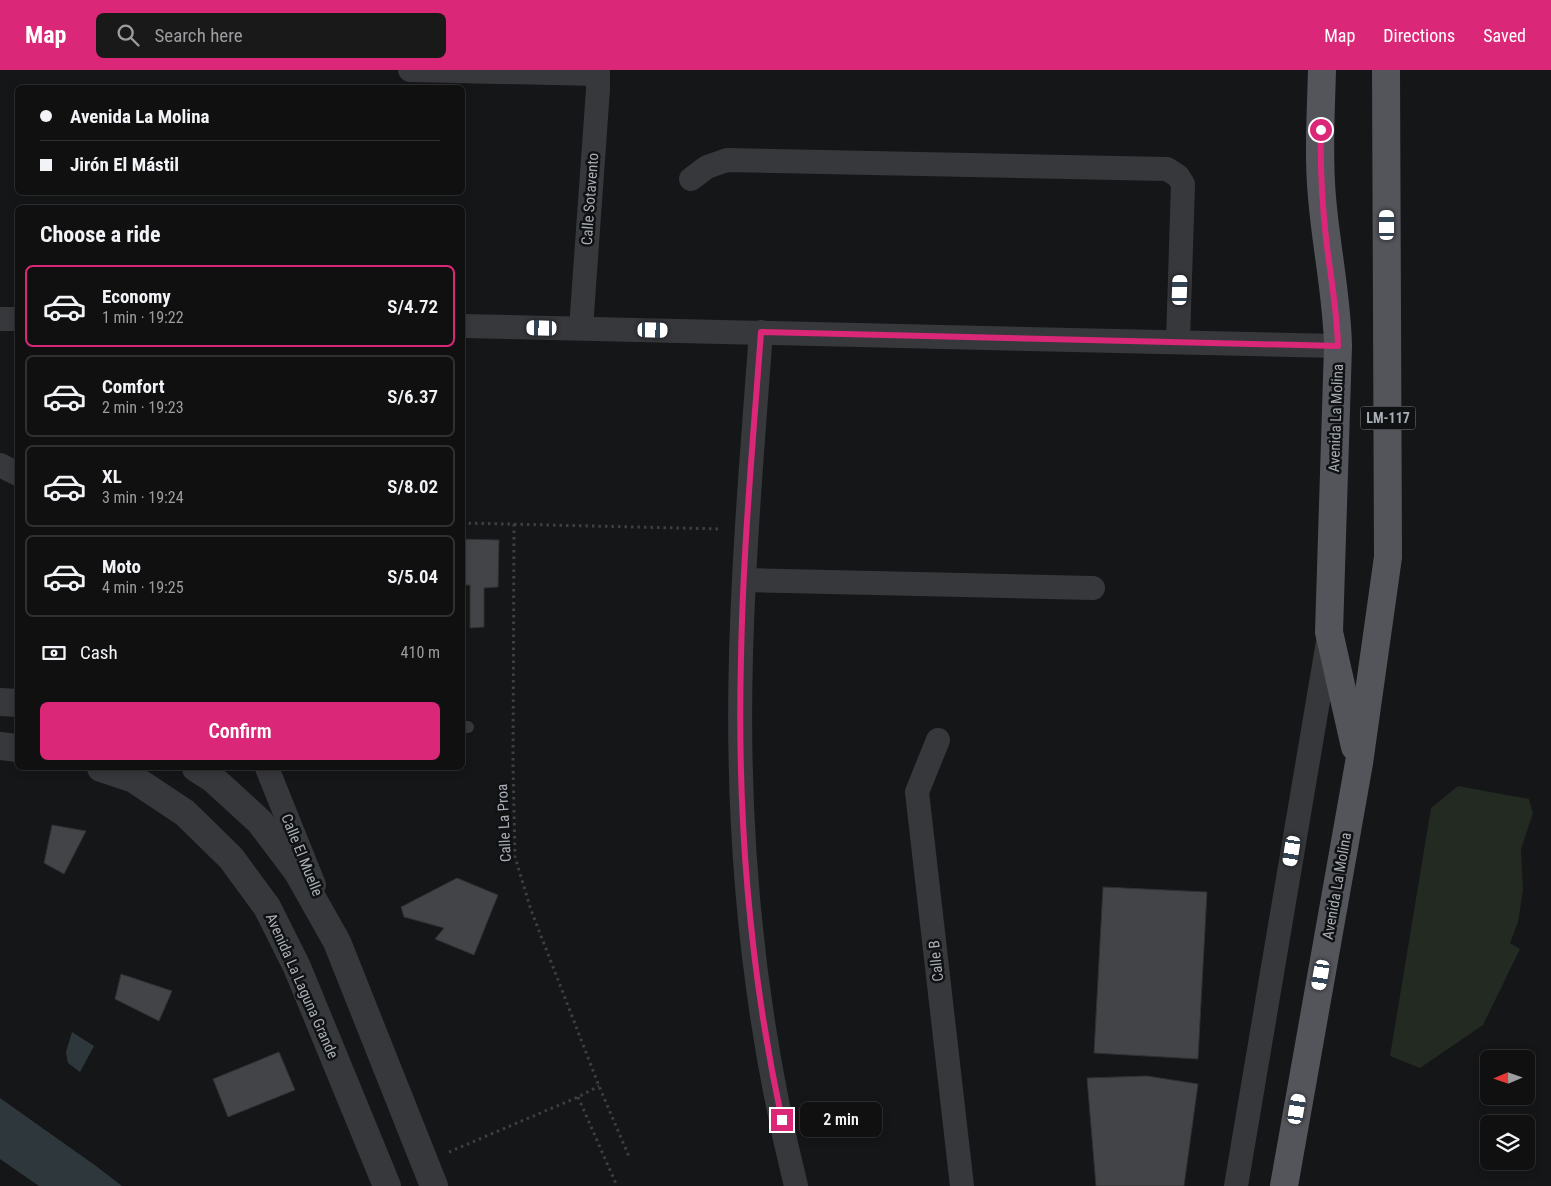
<!DOCTYPE html>
<html lang="en">
<head>
<meta charset="utf-8">
<style>
	:root { --surface:#101011; --page:#19191a; --text:#f1f3f6; --muted:#9c9d9f; --line:#303031; --accent:#db2777 }
	body { margin:0; font-family:"Roboto Condensed",sans-serif; background:var(--page); color:var(--text); height:100vh; display:flex; flex-direction:column; font-size:19px; white-space:nowrap }
	* { box-sizing:border-box; margin:0 }
	p { font-size:16px; color:var(--muted) }
	.icon { flex:none; width:28px; height:28px; fill:none; stroke:currentColor; stroke-width:2; stroke-linecap:round; stroke-linejoin:round }
	.map { position:relative; flex:1; overflow:hidden }
	.drawer { position:absolute; left:15px; top:135px; width:450px; height:565px; display:flex; flex-direction:column; background:var(--surface); border-radius:8px; box-shadow:0 2px 8px #0003,0 0 0 1px var(--line) }
	.drawer>* { flex:none }
	.banner { position:absolute; left:15px; top:15px; width:450px; height:110px; border-radius:8px; box-shadow:0 2px 8px #0003,0 0 0 1px var(--line); display:grid; align-content:center; height:110px; padding:0 25px; background:var(--surface) }
	.needle { width:32px; rotate:268deg }
	.buttons { position:absolute; left:1480px; top:980px; display:grid; gap:10px }
	.buttons a { display:grid; place-items:center; width:55px; height:55px; border-radius:8px; background:var(--surface); box-shadow:0 2px 8px #0003,0 0 0 1px var(--line); font-size:25px }
	.end { position:absolute; width:22px; height:22px; margin:-11px; border:6px solid #db2777; background:#fff; box-shadow:0 0 0 2px #fff }
	.from { border-radius:50% }
	.bubble { position:absolute; height:35px; border-radius:8px; background:var(--surface); box-shadow:0 2px 8px #0003,0 0 0 1px var(--line); font-size:16px; font-weight:600; line-height:35px; text-align:center }
	.car { position:absolute; width:15px; height:30px; margin:-15px -8px; border-radius:6px; box-shadow:0 0 4px 1px #0007; background:linear-gradient(#fff 24%,#345 0 40%,#fff 0 76%,#345 0 86%,#fff 0) }
	.banner b { display:flex; align-items:center; gap:18px; height:48px; font-size:19px }
	.banner b+b { border-top:1px solid var(--line) }
	.banner i { width:12px; height:12px; background:var(--text) }
	ul { padding:0; list-style:none }
	li { display:flex; align-items:center; gap:15px; height:82px; margin:0 10px 8px; padding:0 15px; border:2px solid var(--line); border-radius:8px }
	li div { flex:1 }
	li b { display:block; font-size:19px }
	li em { font-style:normal; font-weight:600 }
	li.on { border-color:var(--accent) }
	li>.icon { width:45px; height:45px; stroke-width:1.5 }
	h2 { padding:0 25px; font-size:22px; line-height:60px }
	.pay { display:flex; align-items:center; gap:12px; height:55px; padding:0 25px; font-size:19px }
	.pay p { margin-inline-start:auto }
	.cta { display:flex; gap:10px; margin-top:auto; padding:10px 25px }
	.cta a { flex:1; height:58px; border-radius:8px; background:var(--accent); color:#fff; font-size:20px; font-weight:600; line-height:58px; text-align:center }
	header { display:flex; align-items:center; gap:30px; box-sizing:border-box; height:70px; padding:0 25px; background:var(--accent); color:#fff }
	header strong { font-size:24px }
	nav { display:flex; gap:28px; margin-inline-start:auto; font-size:18px }
	.search { width:350px; height:45px; background:var(--page); display:flex; align-items:center; gap:12px; box-sizing:border-box; padding:0 18px; border-radius:8px; color:var(--muted); font-size:19px }
	.map>svg:first-child { display:block }
	.green { fill:#222a22 }
	.water { fill:#2e373c }
	.building { fill:#424447; stroke:#303033 }
	.lines { fill:none; stroke-linecap:round; stroke-linejoin:round }
	.path { stroke:#3d3f43; stroke-width:3; stroke-dasharray:2.5 4; stroke-linecap:butt }
	.service { stroke:#37383c; stroke-width:12 }
	.minor { stroke:#37383c; stroke-width:24 }
	.tertiary { stroke:#37383c; stroke-width:28 }
	.primary { stroke:#53555b; stroke-width:28 }
	.route { stroke:#db2777; stroke-width:6 }
	.labels { text-anchor:middle; stroke-width:5; stroke-linejoin:round; paint-order:stroke }
	.shield { fill:#101112; stroke:#7a7f85; stroke-width:1 }
	.shield-label { font-size:14px; font-weight:bold; fill:#a8aeb6 }
	.street-label { font-size:15px; fill:#a8aeb6; stroke:#101112 }
</style>
</head>
<body>
<header>
<strong>Map</strong>
<div class="search"><svg class="icon" aria-label="search" viewBox="0 0 24 24"><circle cx="10" cy="10" r="6"/><path d="M15 15l6 6"/></svg>Search here</div>
<nav><a>Map</a><a>Directions</a><a>Saved</a></nav>
</header>
<div class="map">
<svg width="1551" height="1116" viewBox="0 0 1551 1116">
	<rect width="100%" height="100%" fill="#151617"/>
	<!-- green -->
	<path class="green" d="M1458 716 1529 729 1533 743 1521 779 1523 820 1518 852 1510 873 1520 879 1483 955 1420 998 1390 986 1431 738Z"/>
	<!-- water -->
	<g class="water">
		<path d="M72 962 94 976 80 1002 68 993 66 982Z"/>
		<path d="M0 1028 96 1096 122 1116H39L0 1089Z"/>
	</g>
	<!-- building -->
	<g class="building">
		<path d="M462 469 499 470 498 517 484 518V557L470 558V515H462Z"/>
		<path d="M52 755 86 761 64 804 44 793Z"/>
		<path d="M457 808 498 825 474 885 435 869 444 858 404 847 401 837Z"/>
		<path d="M1103 817 1207 822 1198 989 1094 983Z"/>
		<path d="M121 904 172 921 159 951 115 929Z"/>
		<path d="M279 982 295 1020 228 1047 213 1009Z"/>
		<path d="M1147 1006 1198 1014 1184 1116H1096L1087 1008Z"/>
	</g>
	<g class="lines">
		<!-- path -->
		<g class="path">
			<path d="M462 453 722 459"/>
			<path d="M514 454 513 693 515 787 531 840 599 1016 630 1089"/>
			<path d="M578 1027 617 1116"/>
			<path d="M449 1082 578 1027 599 1016"/>
		</g>
		<!-- service -->
		<path class="service" d="M462 657H468"/>
		<!-- minor -->
		<g class="minor">
			<path d="M410 0 598 4"/>
			<path d="M691 109 707 97 727 90 1167 99 1178 106 1183 114 1178 271"/>
			<path d="M0 249H18"/>
			<path d="M462 256 1338 276"/>
			<path d="M581 258 598 19V0"/>
			<path d="M761 262C753 370 744 477 741 585 736 763 753 944 796 1116"/>
			<path d="M0 395 18 404"/>
			<path d="M744 510 1093 518"/>
			<path d="M938 670 917 722 962 1116"/>
			<path d="M267 698 314 815"/>
			<path d="M1236 1116 1329 566"/>
		</g>
		<!-- tertiary -->
		<g class="tertiary">
			<path d="M0 632 18 633"/>
			<path d="M0 676 18 678"/>
			<path d="M101 698 134 709 185 743 231 788 267 837 297 897 387 1116"/>
			<path d="M196 698 213 709 260 752 297 801 337 872 434 1116"/>
		</g>
		<!-- primary -->
		<g class="primary">
			<path d="M1322 0C1321 42 1318 85 1322 127 1326 177 1337 226 1338 276L1329 562 1355 677"/>
			<path d="M1284 1116 1359 693 1388 487 1386 0"/>
		</g>
	</g>
	<g class="lines">
		<!-- route -->
		<path class="route" d="M782 1050C749 898 737 742 741 588 743 479 753 371 761 262L1338 276C1337 239 1330 204 1326 168 1322 132 1320 96 1321 60"/>
	</g>
	<g class="labels">
		<!-- shield labels -->
		<rect class="shield" x="1360.5" y="336.5" width="55" height="23" rx="4"/>
		<g class="shield-label">
			<text x="1388" y="353">LM-117</text>
		</g>
		<!-- street labels -->
		<g class="street-label">
			<text transform="translate(590 129) rotate(-86)" y="5">Calle Sotavento</text>
			<text transform="translate(1336 348) rotate(-88)" y="5">Avenida La Molina</text>
			<text transform="translate(504 753) rotate(-93)" y="5">Calle La Proa</text>
			<text transform="translate(302 785) rotate(68)" y="5">Calle El Muelle</text>
			<text transform="translate(1337 816) rotate(-80)" y="5">Avenida La Molina</text>
			<text transform="translate(936 891) rotate(-96)" y="5">Calle B</text>
			<text transform="translate(302 916) rotate(66)" y="5">Avenida La Laguna Grande</text>
		</g>
	</g>
</svg>
<div class="buttons">
<a><svg class="needle" viewBox="-14 -14 28 28"><path d="M0-13l5 13h-10z" fill="#e53935"/><path d="M0 13l5-13h-10z" fill="#9c9d9f"/></svg></a>
<a><svg class="icon" aria-label="layers" viewBox="0 0 24 24"><path d="M12 4l9 5-9 5-9-5zM3 14l9 5 9-5"/></svg></a>
</div>
<i class="end from" style="left:1321px;top:60px"></i>
<i class="end" style="left:782px;top:1050px"></i>
<div class="bubble" style="left:800px;top:1032px;width:82px">2 min</div>
<i class="car" style="left:1387px;top:155px;rotate:0deg"></i>
<i class="car" style="left:1180px;top:220px;rotate:2deg"></i>
<i class="car" style="left:542px;top:258px;rotate:271deg"></i>
<i class="car" style="left:653px;top:260px;rotate:91deg"></i>
<i class="car" style="left:1292px;top:781px;rotate:189deg"></i>
<i class="car" style="left:1321px;top:905px;rotate:190deg"></i>
<i class="car" style="left:1297px;top:1039px;rotate:10deg"></i>
<div class="banner">
<b><i class="from"></i>Avenida La Molina</b>
<b><i></i>Jirón El Mástil</b>
</div>
<section class="drawer">
<h2>Choose a ride</h2>
<ul>
<li class="on"><svg class="icon" aria-label="car" viewBox="0 0 24 24"><path d="M5 17H2v-5l4-1 3-4h7l3 4 3 1v5h-3M9 17h6M6 11h13"/><circle cx="7" cy="17" r="2"/><circle cx="17" cy="17" r="2"/></svg><div><b>Economy</b><p>1 min · 19:22</p></div><em>S/4.72</em></li>
<li><svg class="icon" aria-label="car" viewBox="0 0 24 24"><path d="M5 17H2v-5l4-1 3-4h7l3 4 3 1v5h-3M9 17h6M6 11h13"/><circle cx="7" cy="17" r="2"/><circle cx="17" cy="17" r="2"/></svg><div><b>Comfort</b><p>2 min · 19:23</p></div><em>S/6.37</em></li>
<li><svg class="icon" aria-label="car" viewBox="0 0 24 24"><path d="M5 17H2v-5l4-1 3-4h7l3 4 3 1v5h-3M9 17h6M6 11h13"/><circle cx="7" cy="17" r="2"/><circle cx="17" cy="17" r="2"/></svg><div><b>XL</b><p>3 min · 19:24</p></div><em>S/8.02</em></li>
<li><svg class="icon" aria-label="car" viewBox="0 0 24 24"><path d="M5 17H2v-5l4-1 3-4h7l3 4 3 1v5h-3M9 17h6M6 11h13"/><circle cx="7" cy="17" r="2"/><circle cx="17" cy="17" r="2"/></svg><div><b>Moto</b><p>4 min · 19:25</p></div><em>S/5.04</em></li>
</ul>
<div class="pay"><svg class="icon" aria-label="cash" viewBox="0 0 24 24"><path d="M3 7h18v10H3z"/><circle cx="12" cy="12" r="2"/></svg>Cash<p>410 m</p></div>
<div class="cta"><a>Confirm</a></div>
</section>
</div>
</body>
</html>
